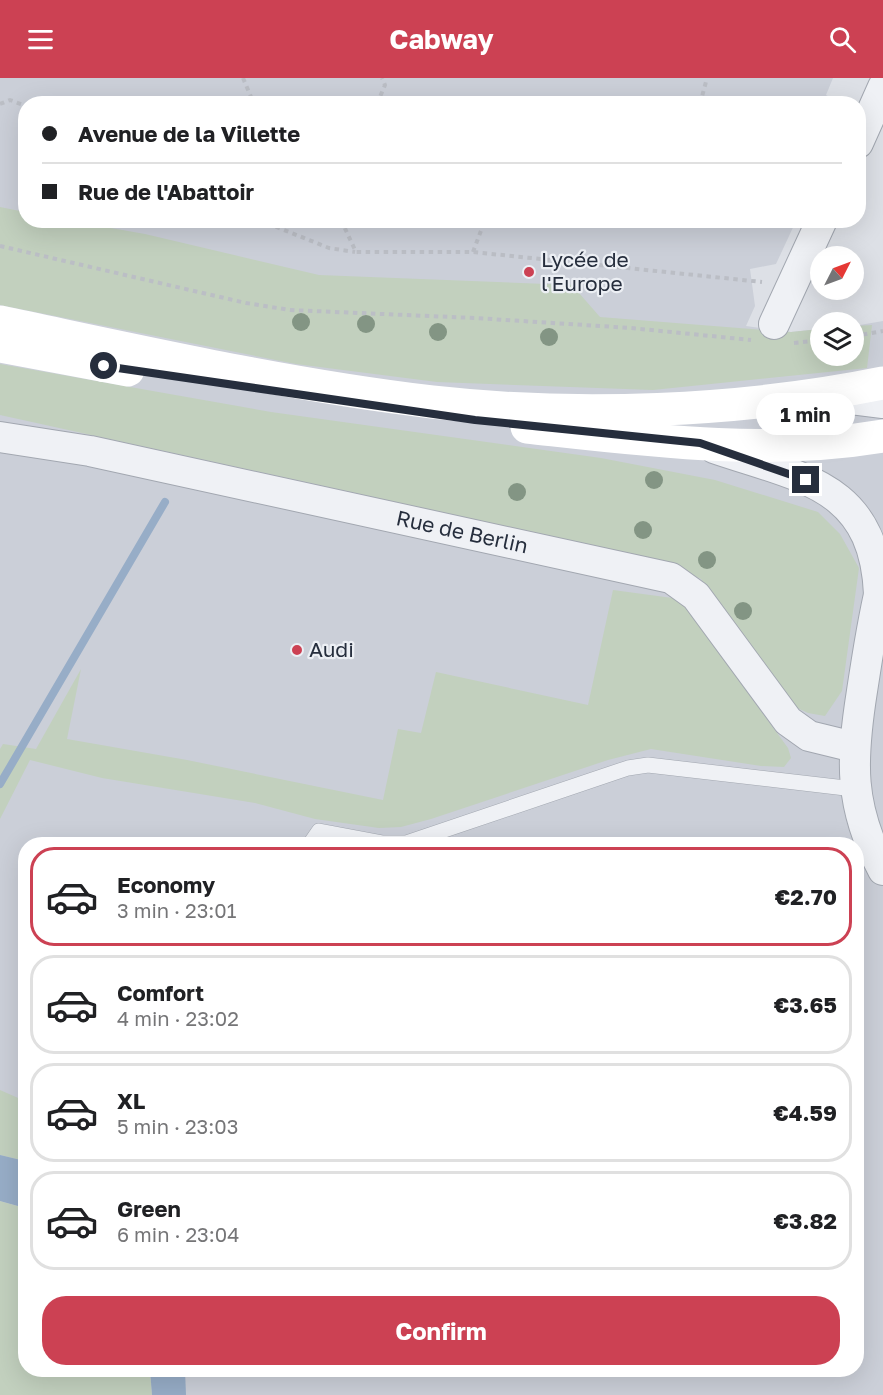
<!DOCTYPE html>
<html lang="en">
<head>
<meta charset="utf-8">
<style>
	:root { --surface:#fff; --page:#f6f6f6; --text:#202124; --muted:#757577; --line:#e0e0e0; --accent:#cc4153 }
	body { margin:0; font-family:"Golos Text",sans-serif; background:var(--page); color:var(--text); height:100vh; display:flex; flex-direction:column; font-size:22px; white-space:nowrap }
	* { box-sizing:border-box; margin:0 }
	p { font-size:20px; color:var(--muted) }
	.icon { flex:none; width:33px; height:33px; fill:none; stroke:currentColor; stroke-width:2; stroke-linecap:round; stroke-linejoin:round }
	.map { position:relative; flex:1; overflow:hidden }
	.side { position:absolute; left:18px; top:759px; width:846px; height:540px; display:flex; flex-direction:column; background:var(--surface); border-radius:24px; box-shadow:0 6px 24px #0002 }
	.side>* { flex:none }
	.top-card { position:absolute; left:18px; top:18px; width:848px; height:132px; border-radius:24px; box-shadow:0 6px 24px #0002; display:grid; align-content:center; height:132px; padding:0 24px; background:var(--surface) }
	.needle { width:39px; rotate:48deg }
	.controls { position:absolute; left:810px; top:168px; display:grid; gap:12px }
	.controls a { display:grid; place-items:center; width:54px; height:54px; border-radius:50%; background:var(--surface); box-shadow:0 6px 24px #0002; font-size:30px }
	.end { position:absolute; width:27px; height:27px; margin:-14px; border:8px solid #262e3d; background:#fff; box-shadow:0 0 0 3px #fff }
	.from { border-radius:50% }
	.bubble { position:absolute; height:42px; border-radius:21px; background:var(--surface); box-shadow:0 6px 24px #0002; font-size:20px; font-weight:700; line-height:42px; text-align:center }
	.top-card b { display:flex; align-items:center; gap:21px; height:57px; font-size:22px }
	.top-card b+b { border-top:2px solid var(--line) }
	.top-card i { width:15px; height:15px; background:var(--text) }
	ul { padding:10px 0 0; list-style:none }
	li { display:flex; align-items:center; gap:18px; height:99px; margin:0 12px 9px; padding:0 12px; border:3px solid var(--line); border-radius:24px }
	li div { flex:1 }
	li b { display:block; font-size:22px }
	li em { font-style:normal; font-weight:700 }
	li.active { border-color:var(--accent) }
	li>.icon { width:54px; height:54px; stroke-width:1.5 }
	.cta { display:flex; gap:12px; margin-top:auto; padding:12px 24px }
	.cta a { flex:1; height:69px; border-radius:24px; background:var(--accent); color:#fff; font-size:24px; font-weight:700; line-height:69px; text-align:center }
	header { display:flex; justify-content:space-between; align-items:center; height:78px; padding:0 24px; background:var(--accent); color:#fff; font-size:27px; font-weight:700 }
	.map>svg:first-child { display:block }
	.built { fill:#cbcfd8 }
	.green { fill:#c2d0be }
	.water { fill:#97adc7 }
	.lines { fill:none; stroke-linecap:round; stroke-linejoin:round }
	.stream { stroke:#97adc7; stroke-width:8 }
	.lane-casing { stroke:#a2a7b0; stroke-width:16 }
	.street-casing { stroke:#a2a7b0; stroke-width:32 }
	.path { stroke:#bbbec5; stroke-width:4; stroke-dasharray:4.5 4.5; stroke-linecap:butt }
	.lane { stroke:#eff1f5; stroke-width:15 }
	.street { stroke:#eff1f5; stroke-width:30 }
	.secondary { stroke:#fff; stroke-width:33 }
	.tree { fill:#839584 }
	.route { stroke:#262e3d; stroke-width:8 }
	.poi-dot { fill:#cc4153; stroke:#eceff4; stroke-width:2 }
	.labels { text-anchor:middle; stroke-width:4.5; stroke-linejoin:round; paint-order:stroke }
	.poi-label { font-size:21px; fill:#262e3d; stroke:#eceff4; text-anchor:start }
	.street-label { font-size:21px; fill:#262e3d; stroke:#eceff4 }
</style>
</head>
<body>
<header><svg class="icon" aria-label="menu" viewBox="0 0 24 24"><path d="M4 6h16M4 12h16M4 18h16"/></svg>Cabway<svg class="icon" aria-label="search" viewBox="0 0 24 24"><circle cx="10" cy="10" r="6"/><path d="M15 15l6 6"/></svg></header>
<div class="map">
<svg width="883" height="1317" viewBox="0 0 883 1317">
	<rect width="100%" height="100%" fill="#dde0e6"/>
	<!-- built -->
	<path class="built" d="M0 0H833L826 17 838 25 26 26V142L796 143 776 186 750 191 755 228 746 248 791 254 820 251V278H854V248L883 243V1317H152L150 1292H856V766H26L25 1130 0 1123Z"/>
	<!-- green -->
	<g class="green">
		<path d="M0 129 25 134 26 142 71 143 145 156 319 197 572 207 600 239 791 254 820 251V278H854V248L872 247 867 290 653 312 437 304 296 286 0 227Z"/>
		<path d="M0 286 271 334 601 380 715 402 818 434 840 456 859 490 842 613 825 638 808 635 793 628 776 610 701 501 680 491 601 469 0 337Z"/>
		<path d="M613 512 680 521 788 670 791 680 784 689 761 688 651 671 608 682 431 741 401 749 379 750 315 741 255 725 102 700 30 682 0 741V671L3 666 36 671 81 591 67 661 187 682 383 722 398 651 421 655 436 594 588 627Z"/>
		<path d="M0 1012 25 1023V1083L0 1077Z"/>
		<path d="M0 1123 25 1130 26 1292H150L152 1317H0Z"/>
	</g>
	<!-- water -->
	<g class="water">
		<path d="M0 1077 25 1083V1130L0 1123Z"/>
		<path d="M150 1292H185L186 1317H152Z"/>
	</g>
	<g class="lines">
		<!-- stream -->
		<path class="stream" d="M0 706 165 424"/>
		<!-- lane casing -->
		<g class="lane-casing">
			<path id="lane" d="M310 766 319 753 383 765H406L628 690 648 687 854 711"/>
		</g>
		<!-- street casing -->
		<g class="street-casing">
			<g id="street">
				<path d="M858 65 883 9"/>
				<path d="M774 246 822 142"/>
				<path d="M835 319 883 325"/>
				<path id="s1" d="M0 359 90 373 671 500 696 518 788 643 809 658 854 669"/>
				<path d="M714 370C801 400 874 406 879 516"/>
				<path d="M883 500C873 538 868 575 862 613 851 683 849 728 883 792"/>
			</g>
		</g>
		<!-- path -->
		<g class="path">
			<path d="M243 0 254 26"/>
			<path d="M0 26 10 22 26 28"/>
			<path d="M377 26 385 7 382 0"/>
			<path d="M700 26 707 0"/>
			<path d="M259 142 329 170 355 174"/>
			<path d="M341 142 356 174H473L762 204"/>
			<path d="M0 168 246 225 290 232 475 240 631 250 751 262"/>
			<path d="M473 174 485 142"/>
			<path d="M854 258 883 253"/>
			<path d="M794 265 820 262"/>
		</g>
		<!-- lane -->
		<use href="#lane" class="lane"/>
		<!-- street -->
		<use href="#street" class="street"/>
		<!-- secondary -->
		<g class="secondary">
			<path d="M0 244C143 274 287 307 432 324 575 340 741 334 883 305"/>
			<path d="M0 268 128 292"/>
			<path d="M527 349C645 362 765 378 883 358"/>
		</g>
	</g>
	<!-- trees -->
	<g class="tree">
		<circle cx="301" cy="244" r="9"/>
		<circle cx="366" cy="246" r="9"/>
		<circle cx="438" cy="254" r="9"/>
		<circle cx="549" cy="259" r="9"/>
		<circle cx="654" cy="402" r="9"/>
		<circle cx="517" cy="414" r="9"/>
		<circle cx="643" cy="452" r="9"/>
		<circle cx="707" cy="482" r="9"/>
		<circle cx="743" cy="533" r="9"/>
	</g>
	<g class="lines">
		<!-- route -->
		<path class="route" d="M104 288 475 342 700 365 806 402"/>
	</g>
	<!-- markers -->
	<g class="poi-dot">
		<circle cx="529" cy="194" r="6"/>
		<circle cx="297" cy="572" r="6"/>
	</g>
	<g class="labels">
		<!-- poi labels -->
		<g class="poi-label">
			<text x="541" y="189">Lycée de<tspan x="541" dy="24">l'Europe</tspan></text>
			<text x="309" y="579">Audi</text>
		</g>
		<!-- street labels -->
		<g class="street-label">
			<text dy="7" stroke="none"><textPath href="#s1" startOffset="472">Rue de Berlin</textPath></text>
		</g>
	</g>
</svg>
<div class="controls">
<a><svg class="needle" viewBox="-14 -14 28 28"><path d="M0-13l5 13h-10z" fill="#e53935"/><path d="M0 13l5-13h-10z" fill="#757577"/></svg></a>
<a><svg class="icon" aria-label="layers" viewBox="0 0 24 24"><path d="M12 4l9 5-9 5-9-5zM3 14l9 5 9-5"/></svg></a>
</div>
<i class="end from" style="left:104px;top:288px"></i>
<i class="end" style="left:806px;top:402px"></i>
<div class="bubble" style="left:756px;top:315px;width:99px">1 min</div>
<div class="top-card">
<b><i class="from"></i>Avenue de la Villette</b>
<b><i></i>Rue de l'Abattoir</b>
</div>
<section class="side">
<ul>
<li class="active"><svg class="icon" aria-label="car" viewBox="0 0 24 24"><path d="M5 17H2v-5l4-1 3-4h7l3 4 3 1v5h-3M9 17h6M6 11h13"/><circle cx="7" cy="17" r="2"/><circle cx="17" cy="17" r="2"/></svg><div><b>Economy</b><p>3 min · 23:01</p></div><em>€2.70</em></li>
<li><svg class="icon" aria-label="car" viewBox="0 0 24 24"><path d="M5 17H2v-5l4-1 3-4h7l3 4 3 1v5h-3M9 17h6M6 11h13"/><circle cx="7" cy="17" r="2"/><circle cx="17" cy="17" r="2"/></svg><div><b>Comfort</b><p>4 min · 23:02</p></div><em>€3.65</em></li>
<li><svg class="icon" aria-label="car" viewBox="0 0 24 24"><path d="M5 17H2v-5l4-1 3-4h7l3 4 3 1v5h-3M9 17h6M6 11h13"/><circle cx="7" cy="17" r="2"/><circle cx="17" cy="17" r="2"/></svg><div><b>XL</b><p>5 min · 23:03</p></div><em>€4.59</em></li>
<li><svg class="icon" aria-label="car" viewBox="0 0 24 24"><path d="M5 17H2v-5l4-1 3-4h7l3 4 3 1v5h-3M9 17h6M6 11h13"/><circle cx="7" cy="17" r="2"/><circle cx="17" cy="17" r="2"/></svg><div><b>Green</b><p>6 min · 23:04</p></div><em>€3.82</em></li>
</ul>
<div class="cta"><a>Confirm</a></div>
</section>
</div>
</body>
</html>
